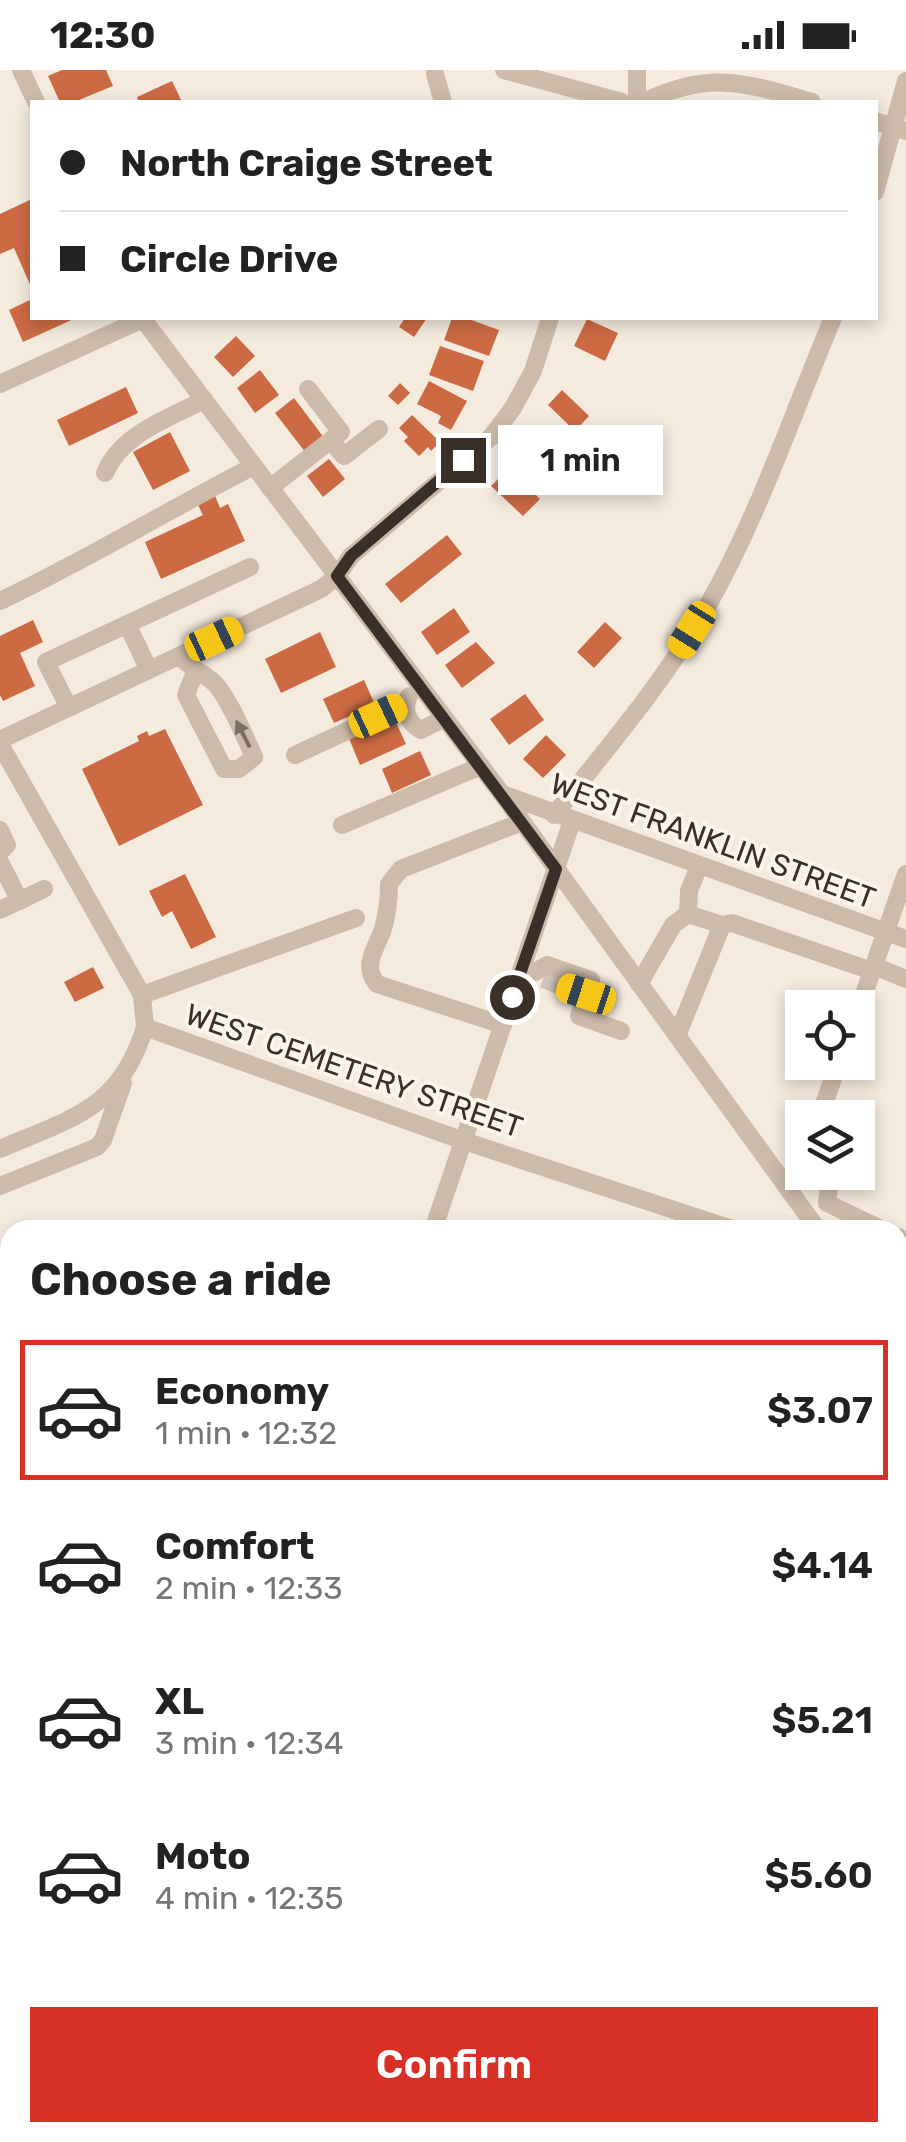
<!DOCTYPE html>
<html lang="en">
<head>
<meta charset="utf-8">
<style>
	:root { --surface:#fff; --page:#f6f6f6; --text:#222; --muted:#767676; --line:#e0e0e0; --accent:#d93025 }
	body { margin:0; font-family:Rubik,sans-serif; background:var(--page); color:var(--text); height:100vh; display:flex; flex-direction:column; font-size:38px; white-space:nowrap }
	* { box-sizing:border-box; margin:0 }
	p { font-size:32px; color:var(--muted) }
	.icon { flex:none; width:55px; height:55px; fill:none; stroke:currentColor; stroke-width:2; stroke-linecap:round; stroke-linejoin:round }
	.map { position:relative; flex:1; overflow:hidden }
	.details { position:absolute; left:0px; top:1150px; width:908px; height:922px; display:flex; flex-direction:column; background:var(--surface); border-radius:30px 30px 0 0; box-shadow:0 5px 15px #0003 }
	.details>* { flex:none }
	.banner { position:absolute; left:30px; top:30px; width:848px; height:220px; border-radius:0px; box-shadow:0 5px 15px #0003; display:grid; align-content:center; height:220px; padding:0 30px; background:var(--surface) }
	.buttons { position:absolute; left:785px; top:920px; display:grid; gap:20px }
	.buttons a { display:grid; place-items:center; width:90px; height:90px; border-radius:0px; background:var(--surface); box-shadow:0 5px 15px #0003; font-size:50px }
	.end { position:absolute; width:45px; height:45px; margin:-22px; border:12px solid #3a2f29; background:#fff; box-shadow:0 0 0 5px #fff }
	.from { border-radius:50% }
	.bubble { position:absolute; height:70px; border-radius:0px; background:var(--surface); box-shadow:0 5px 15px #0003; font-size:32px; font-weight:600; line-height:70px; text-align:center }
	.car { position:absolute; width:30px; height:60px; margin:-30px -15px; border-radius:12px; box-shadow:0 0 8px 2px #0007; background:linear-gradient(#f5c518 24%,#345 0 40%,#f5c518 0 76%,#345 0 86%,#f5c518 0) }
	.banner b { display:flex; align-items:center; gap:35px; height:95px; font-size:38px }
	.banner b+b { border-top:2px solid var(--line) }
	.banner i { width:25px; height:25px; background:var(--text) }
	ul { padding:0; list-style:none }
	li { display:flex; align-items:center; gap:30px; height:140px; margin:0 20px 15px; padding:0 10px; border:5px solid transparent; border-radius:0px }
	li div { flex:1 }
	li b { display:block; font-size:38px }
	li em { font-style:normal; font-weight:600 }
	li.active { border-color:var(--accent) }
	li>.icon { width:90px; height:90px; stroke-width:1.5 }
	h2 { padding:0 30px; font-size:45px; line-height:120px }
	.cta { display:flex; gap:20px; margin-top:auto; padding:20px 30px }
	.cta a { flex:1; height:115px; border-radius:0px; background:var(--accent); color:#fff; font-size:40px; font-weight:600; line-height:115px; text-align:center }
	.status { display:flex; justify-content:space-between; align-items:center; height:70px; padding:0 50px; background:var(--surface); direction:ltr }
	.status svg { height:28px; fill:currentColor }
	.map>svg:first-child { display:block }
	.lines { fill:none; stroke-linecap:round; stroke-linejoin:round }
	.stream { stroke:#7baeb3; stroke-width:5 }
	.building { fill:#cc6a44 }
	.minor-tunnel { stroke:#cfc5ba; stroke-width:18; stroke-dasharray:18 9; stroke-linecap:butt }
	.minor { stroke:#cdbba9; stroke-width:18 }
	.rail { stroke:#3a2f29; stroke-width:5; stroke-dasharray:2.5 8; stroke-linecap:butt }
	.oneway { fill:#7c6e63 }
	.route { stroke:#3a2f29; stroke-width:12 }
	.labels { text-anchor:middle; stroke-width:8; stroke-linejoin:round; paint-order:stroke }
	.street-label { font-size:30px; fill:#3a2f29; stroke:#fbf4eb }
</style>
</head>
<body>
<div class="status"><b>12:30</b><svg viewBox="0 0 49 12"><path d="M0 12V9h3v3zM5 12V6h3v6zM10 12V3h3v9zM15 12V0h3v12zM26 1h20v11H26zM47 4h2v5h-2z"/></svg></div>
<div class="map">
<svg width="906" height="2072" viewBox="0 0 906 2072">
	<rect width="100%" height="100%" fill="#f4eade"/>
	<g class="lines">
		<!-- stream -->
		<path class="stream" d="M0 1689H10"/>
	</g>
	<!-- building -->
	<g class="building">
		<path d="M62 0H106L113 16 74 32H60L48 6Z"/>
		<path d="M172 11 182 32H139L137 27Z"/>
		<path d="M32 129 31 170 32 219 14 178 0 184V144Z"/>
		<path d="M32 229V248H76L23 272 9 240Z"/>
		<path d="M405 248H427L414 267 399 257Z"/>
		<path d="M452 248H466L499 260 489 286 444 270Z"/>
		<path d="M587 249 618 263 605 291 574 276Z"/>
		<path d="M236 266 255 286 233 307 214 287Z"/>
		<path d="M440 276 484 291 473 321 429 305Z"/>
		<path d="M260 300 279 325 255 343 237 318Z"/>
		<path d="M429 311 467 331 451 360 438 353 441 346 417 334Z"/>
		<path d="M400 313 410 323 398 335 388 326Z"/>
		<path d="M126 317 138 343 69 376 57 350Z"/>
		<path d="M562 320 589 346 575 361 548 335Z"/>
		<path d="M294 328 325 369 306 383 275 343Z"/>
		<path d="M412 345 440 372 431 381 428 377 419 386 404 371 408 367 399 358Z"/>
		<path d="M537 359 557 377 538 399 517 380Z"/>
		<path d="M170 362 190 401 153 420 133 382Z"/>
		<path d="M329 389 345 409 323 427 307 406Z"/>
		<path d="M511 396 533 416 530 419 540 429 523 446 491 416Z"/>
		<path d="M214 423 220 438 228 434 245 471 161 509 145 472 203 445 196 431Z"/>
		<path d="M447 465 462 484 401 533 385 514Z"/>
		<path d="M454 538 470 562 437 585 421 562Z"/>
		<path d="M33 550 43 572 20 583 35 616 3 631 0 625V566Z"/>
		<path d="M605 552 622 568 594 598 577 582Z"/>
		<path d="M320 562 336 597 281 623 265 589Z"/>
		<path d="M476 572 495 593 462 618 445 595Z"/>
		<path d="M364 610 375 635 334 653 323 629Z"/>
		<path d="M525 624 544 650 509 675 490 649Z"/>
		<path d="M393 646 406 674 360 695 348 666Z"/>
		<path d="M165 659 203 735 119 776 82 699 139 671 137 666 147 661 149 666Z"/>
		<path d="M546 665 566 685 543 708 523 689Z"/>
		<path d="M420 681 431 705 392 723 382 699Z"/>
		<path d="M185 804 216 867 191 879 172 841 162 847 149 821Z"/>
		<path d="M93 897 104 918 75 932 64 912Z"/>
		<path d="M898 1592 906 1595V1606L898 1628Z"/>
		<path d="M898 1644 906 1647V1671L898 1668Z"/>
	</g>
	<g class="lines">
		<!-- minor-tunnel -->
		<path class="minor-tunnel" d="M543 909 564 917"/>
		<!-- minor -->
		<g class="minor">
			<path d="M21 0 36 32"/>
			<path d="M504 0 622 32"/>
			<path d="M435 4 443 32"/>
			<path d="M637 32V0"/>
			<path d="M644 32C710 0 746 13 812 32"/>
			<path d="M875 51 906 61"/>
			<path d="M875 122 906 11"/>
			<path d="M142 248 502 724 818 1160"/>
			<path d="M0 314 145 248"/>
			<path d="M331 371 344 386 379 359"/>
			<path d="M105 403C121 364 168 349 204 330"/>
			<path d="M270 418 341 362 308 319"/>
			<path d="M0 531C87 490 168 440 254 396"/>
			<path d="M127 554 149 600"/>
			<path d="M179 586C192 599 198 600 211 610 226 621 246 669 254 687L239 699H224L186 625 195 602"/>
			<path d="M409 626C402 640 408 653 421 660L445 648"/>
			<path d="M69 638 46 592 250 497"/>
			<path d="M0 670 321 519 337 506 351 486 491 367 513 338 533 301 550 248"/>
			<path d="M0 674 142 925 145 957 464 1071 735 1160"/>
			<path d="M295 685 405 634"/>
			<path d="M502 724 906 869"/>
			<path d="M554 745C608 677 665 611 708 535 759 445 793 343 833 248"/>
			<path d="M342 755 481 696"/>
			<path d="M0 760 7 775 0 782"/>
			<path d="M0 792 20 831"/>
			<path d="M0 840 44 819"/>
			<path d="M688 844 689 821 699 796"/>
			<path d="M874 896 906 909"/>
			<path d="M522 899 535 902 547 895 591 910 579 946 621 961"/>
			<path d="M639 914 673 855 688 844 722 855"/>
			<path d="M564 917 586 924"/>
			<path d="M142 925 356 848"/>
			<path d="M858 941 906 804"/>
			<path d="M503 955 377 914C362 896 375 880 382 862 387 846 389 831 389 814L401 799 522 752"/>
			<path d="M677 966 722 855 732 853 872 901"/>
			<path d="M819 1048 839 992"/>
			<path d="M0 1079C72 1048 120 1039 145 957"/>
			<path d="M831 1102 827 1133 883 1160"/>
			<path d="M0 1116 97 1077 103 1070 123 1013"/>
			<path d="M791 1122 802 1092"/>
			<path d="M433 1160 572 751"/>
			<path d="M898 1167 900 1168 898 1185"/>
			<path d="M898 1215 906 1218"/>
			<path d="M0 1424 10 1420"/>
			<path d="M898 1738 906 1741"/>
			<path d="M898 1850 906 1827"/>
			<path d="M898 1934 906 1937"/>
			<path d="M0 1958 10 1962"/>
			<path d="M0 2054 10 2056"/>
			<path d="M36 2062 60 2072"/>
			<path d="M288 2062 314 2072"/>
			<path d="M103 2072 107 2062"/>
			<path d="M461 2072 465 2062"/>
			<path d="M816 2072 819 2062"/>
		</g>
		<!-- rail -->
		<g class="rail">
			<path d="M898 1510 906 1509"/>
			<path d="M0 1637 10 1636"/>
		</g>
	</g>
	<!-- one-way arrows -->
	<defs><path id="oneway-solid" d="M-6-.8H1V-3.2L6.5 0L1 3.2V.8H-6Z" transform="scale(2.5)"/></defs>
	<use class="oneway" href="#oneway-solid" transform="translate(243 664) rotate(-117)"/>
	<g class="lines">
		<!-- route -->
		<path class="route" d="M463 390 351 486 337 506 556 799 512 927"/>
	</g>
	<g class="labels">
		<!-- street labels -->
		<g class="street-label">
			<text transform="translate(713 771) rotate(20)" y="10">WEST FRANKLIN STREET</text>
			<text transform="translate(354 1001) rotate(19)" y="10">WEST CEMETERY STREET</text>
		</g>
	</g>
</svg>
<div class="buttons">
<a><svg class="icon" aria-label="locate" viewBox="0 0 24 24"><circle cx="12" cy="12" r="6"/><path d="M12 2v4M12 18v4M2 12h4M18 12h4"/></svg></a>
<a><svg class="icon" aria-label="layers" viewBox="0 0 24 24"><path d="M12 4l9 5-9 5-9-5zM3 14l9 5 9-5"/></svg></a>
</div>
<i class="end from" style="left:512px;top:927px"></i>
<i class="end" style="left:463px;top:390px"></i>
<div class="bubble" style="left:498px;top:355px;width:165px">1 min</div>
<i class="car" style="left:692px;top:560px;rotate:212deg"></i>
<i class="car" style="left:214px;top:569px;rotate:65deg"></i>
<i class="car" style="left:378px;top:646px;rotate:65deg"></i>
<i class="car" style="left:586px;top:924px;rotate:288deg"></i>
<div class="banner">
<b><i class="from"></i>North Craige Street</b>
<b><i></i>Circle Drive</b>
</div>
<section class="details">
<h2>Choose a ride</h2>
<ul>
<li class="active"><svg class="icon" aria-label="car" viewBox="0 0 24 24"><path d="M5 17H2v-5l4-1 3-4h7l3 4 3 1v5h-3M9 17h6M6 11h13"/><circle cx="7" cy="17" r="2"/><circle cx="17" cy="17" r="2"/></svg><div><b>Economy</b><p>1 min · 12:32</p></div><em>$3.07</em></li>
<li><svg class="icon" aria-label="car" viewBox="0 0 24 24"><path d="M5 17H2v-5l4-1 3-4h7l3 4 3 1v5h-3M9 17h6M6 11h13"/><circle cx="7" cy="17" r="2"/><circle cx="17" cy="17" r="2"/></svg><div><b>Comfort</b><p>2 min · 12:33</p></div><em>$4.14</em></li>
<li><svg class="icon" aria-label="car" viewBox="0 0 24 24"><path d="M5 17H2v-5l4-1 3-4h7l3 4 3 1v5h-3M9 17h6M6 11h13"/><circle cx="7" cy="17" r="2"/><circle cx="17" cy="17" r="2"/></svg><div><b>XL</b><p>3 min · 12:34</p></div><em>$5.21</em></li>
<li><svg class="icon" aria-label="car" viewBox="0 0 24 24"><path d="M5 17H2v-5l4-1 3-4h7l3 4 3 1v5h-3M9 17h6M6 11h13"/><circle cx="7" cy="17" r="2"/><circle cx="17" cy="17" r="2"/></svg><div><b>Moto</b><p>4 min · 12:35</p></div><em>$5.60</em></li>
</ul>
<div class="cta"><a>Confirm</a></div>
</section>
</div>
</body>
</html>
